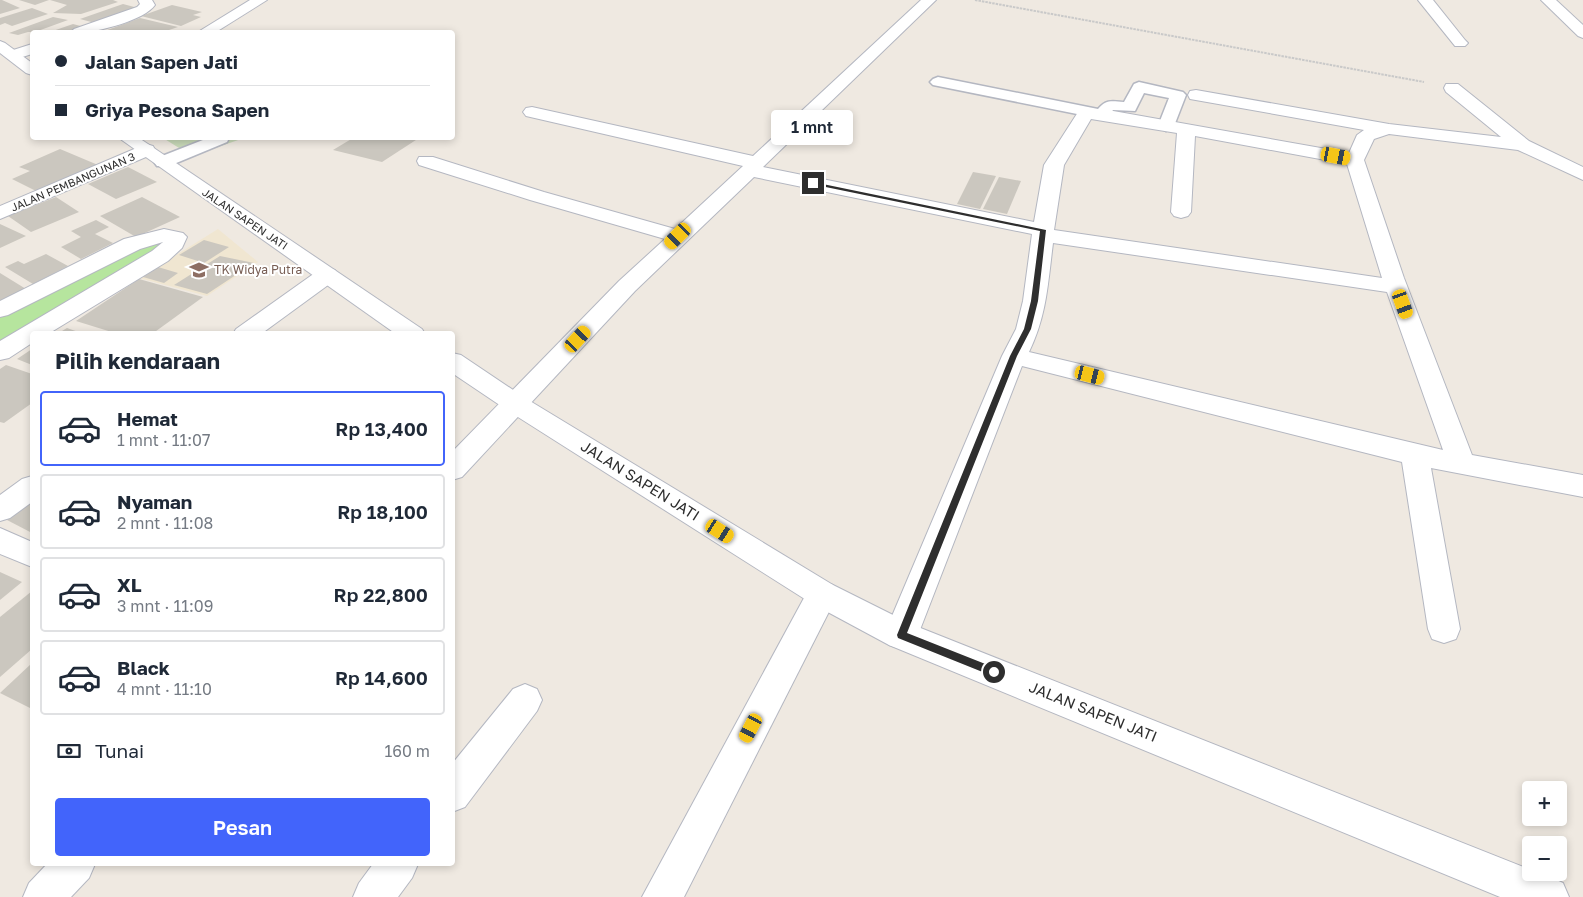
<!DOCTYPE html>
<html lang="id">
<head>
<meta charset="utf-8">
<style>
	:root { --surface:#fff; --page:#f2f2f3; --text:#1f2937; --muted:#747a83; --line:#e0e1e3; --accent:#4264fb }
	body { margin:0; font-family:"Golos Text",sans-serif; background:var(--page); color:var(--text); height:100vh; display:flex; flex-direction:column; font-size:19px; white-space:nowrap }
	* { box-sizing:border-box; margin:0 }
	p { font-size:16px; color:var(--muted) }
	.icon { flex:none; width:28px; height:28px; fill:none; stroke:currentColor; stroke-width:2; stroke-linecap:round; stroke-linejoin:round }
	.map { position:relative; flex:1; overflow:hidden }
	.side { position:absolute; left:30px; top:331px; width:425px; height:535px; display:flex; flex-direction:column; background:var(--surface); border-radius:5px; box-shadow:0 2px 8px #0003 }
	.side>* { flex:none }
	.top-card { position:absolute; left:30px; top:30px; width:425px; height:110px; border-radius:5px; box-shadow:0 2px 8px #0003; display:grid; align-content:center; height:110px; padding:0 25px; background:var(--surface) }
	.buttons { position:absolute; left:1522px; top:781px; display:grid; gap:10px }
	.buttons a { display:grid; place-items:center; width:45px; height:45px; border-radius:5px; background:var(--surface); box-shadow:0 2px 8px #0003; font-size:25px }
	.end { position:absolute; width:22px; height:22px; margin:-11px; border:6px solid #2e2e2e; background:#fff; box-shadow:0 0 0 2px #fff }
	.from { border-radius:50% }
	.bubble { position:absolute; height:35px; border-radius:5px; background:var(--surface); box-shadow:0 2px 8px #0003; font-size:16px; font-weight:600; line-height:35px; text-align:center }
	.car { position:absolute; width:15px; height:30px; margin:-15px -8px; border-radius:6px; box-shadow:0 0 4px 1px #0007; background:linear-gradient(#f5c518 24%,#345 0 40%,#f5c518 0 76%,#345 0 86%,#f5c518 0) }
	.top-card b { display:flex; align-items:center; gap:18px; height:48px; font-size:19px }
	.top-card b+b { border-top:1px solid var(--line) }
	.top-card i { width:12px; height:12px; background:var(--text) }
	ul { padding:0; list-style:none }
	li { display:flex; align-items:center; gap:15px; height:75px; margin:0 10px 8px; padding:0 15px; border:2px solid var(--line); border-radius:5px }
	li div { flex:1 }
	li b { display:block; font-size:19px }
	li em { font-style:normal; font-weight:600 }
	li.selected { border-color:var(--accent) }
	li>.icon { width:45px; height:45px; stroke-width:1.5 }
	h2 { padding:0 25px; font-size:22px; line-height:60px }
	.pay { display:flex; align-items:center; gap:12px; height:55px; padding:0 25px; font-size:19px }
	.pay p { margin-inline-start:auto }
	.action { display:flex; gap:10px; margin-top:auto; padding:10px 25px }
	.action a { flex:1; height:58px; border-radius:5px; background:var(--accent); color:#fff; font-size:20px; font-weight:600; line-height:58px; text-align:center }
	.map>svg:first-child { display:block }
	.education { fill:#f0e6d1 }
	.green { fill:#b6e59e }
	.cemetery { fill:#c8d9b8 }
	.building { fill:#cbc7bf }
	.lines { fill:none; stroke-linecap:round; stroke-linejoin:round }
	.service-casing { stroke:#b4b7c1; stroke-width:3 }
	.minor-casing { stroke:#b4b7c1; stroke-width:2 }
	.tertiary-casing { stroke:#b4b7c1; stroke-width:2 }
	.path { stroke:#c9c9c9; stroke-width:2; stroke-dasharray:2.5 1; stroke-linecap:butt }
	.service { fill:#fff; fill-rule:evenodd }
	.minor { fill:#fff; fill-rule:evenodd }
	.tertiary { fill:#fff; fill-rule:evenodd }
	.route { fill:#2e2e2e }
	.labels { text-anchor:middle; stroke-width:4; stroke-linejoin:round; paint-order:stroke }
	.far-street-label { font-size:11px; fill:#2e2e2e; stroke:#fff }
	.education-label { font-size:12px; fill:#785e54; stroke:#fff; text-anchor:start }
	.near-street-label { font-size:15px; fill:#2e2e2e; stroke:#fff }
</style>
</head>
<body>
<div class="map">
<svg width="1583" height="897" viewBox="0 0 1583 897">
	<rect width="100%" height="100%" fill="#efe9e1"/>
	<!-- education -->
	<path class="education" d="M218 229 258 262 207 296 139 278Z"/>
	<!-- green -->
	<path class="green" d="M169 241 0 346V315L141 243Z"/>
	<!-- cemetery -->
	<path class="cemetery" d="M163 138H244L192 156Z"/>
	<!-- building -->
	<g class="building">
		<path d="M0 0H2L20 8 0 14Z"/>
		<path d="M19 0H49L35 5Z"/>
		<path d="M50 0H113L118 2 81 14 53 13 67 5Z"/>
		<path d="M123 4 138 8 95 23 80 19Z"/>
		<path d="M172 5 202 12 193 15 201 17 181 26 141 16Z"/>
		<path d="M32 8 48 14 12 26 5 23 0 25V18Z"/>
		<path d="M53 17 68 20 35 32H28L18 35 9 33Z"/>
		<path d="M140 18 178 27 163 32H102Z"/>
		<path d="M73 24 88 28 75 32H50Z"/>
		<path d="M353 138H419L382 162 333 150Z"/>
		<path d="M60 149 98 165 38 192 12 179 30 171 19 167Z"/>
		<path d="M128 167 157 182 116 199 88 184Z"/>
		<path d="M973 172 996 176 980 209 957 204Z"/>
		<path d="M999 177 1021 181 1007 214 983 209Z"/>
		<path d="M56 197 79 212 31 232 8 216Z"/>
		<path d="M142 197 180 217 136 237 100 216Z"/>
		<path d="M96 220 109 227 95 234 113 243 81 259 61 247 81 237 71 231Z"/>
		<path d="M0 224 26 236 0 248Z"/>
		<path d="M204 240 229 247 204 263 179 255Z"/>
		<path d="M46 254 68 266 33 284 5 267 18 261 24 264Z"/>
		<path d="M220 256 254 263 207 294 174 285Z"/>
		<path d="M158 267 178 273 164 283 143 277Z"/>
		<path d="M0 273 26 289 0 302Z"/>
		<path d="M139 279 203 297 152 334H118L76 321Z"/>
		<path d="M67 328 84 334H57Z"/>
		<path d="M32 349V365L17 359Z"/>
		<path d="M6 365 32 374V403L4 423 0 422V369Z"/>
		<path d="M32 501V533L7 520Z"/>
		<path d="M0 572 22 582 0 600Z"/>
		<path d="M32 591V649L0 677V617Z"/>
		<path d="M32 663V709L0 693Z"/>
	</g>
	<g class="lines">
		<!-- service casing -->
		<g class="service-casing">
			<g id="service">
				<path d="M938 77 1098 109C1106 99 1112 101 1124 102L1134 84 1139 82 1183 92 1186 95 1174 126 1166 131 1158 126 1169 98 1144 93 1135 111 1113 110 1108 117 1102 119 933 85 930 82 933 79Z"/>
				<path d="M208 138H229L227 142 169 166H157L154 162 157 158Z"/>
			</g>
		</g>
		<!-- minor casing -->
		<g class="minor-casing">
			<g id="minor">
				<path d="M138 0H152L155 5C144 21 90 35 71 32L74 29 137 7 140 4Z"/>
				<path d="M250 0H267L216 32H198Z"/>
				<path d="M921 0H936L763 167 1034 222 1044 165 1080 109H1102L1349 153 1357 135 1364 130 1190 99 1188 95 1190 91 1196 90 1389 124 1501 137 1446 92 1444 88 1446 84H1458L1529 141 1583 167V180L1518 150 1389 134 1374 139 1364 160 1404 278 1472 455 1583 475V497L1431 468 1460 629 1456 639 1444 643 1432 639 1428 629 1402 462 1022 366 918 635 913 645 901 649 889 645 884 635 1002 356 1016 329 1023 301 1032 234 754 177 635 291 462 477 452 480V452L619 281 665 239 530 200 419 165 417 161 419 157H433L544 192 675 229 743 166 526 116 523 112 526 108 532 107 753 156ZM1091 119 1177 133 1171 212 1174 216 1181 218 1188 216 1191 212 1195 136 1347 164 1382 278 1054 230 1064 165ZM1053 243 1387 292 1443 450 1029 352C1047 315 1048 282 1053 243Z"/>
				<path d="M1418 0H1433L1465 40 1468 43 1465 46H1455Z"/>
				<path d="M1541 0H1556L1583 25V38L1578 36Z"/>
				<path d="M32 44V54L13 60 5 55 7 52Z"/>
				<path d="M146 144 153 146 155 150 153 154 0 219V206Z"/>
				<path d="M164 229 183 233 187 237 182 248 168 261 48 334H32V343L9 358 0 360V341L152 251 163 242 140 249 8 315 0 317V301L124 239Z"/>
				<path d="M327 268 335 270 338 275 335 280 261 334H233L236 329 319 270Z"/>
				<path d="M32 476V502L10 518 0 521V495L22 479Z"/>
				<path d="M0 528 32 542V567L0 554Z"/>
				<path d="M822 581 833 585 838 594 684 897H642L811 585Z"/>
				<path d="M525 684 537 689 542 700 537 711 465 807 452 812V764L513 689Z"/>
				<path d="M47 864H95L89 878 71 897H23L29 883Z"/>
				<path d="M373 864H418L412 878 398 897H353L359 883Z"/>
			</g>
		</g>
		<!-- tertiary casing -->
		<g class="tertiary-casing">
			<g id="tertiary">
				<path d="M0 41 5 43 32 63V75L26 73 0 53Z"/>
				<path d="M119 138H139L422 329 425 334H396Z"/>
				<path d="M452 353 461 355 525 398 833 585 913 625 1531 870V872H1539L1563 883 1569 897H1500L889 645 811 603 507 410 452 373Z"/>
			</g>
		</g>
		<!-- path -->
		<path class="path" d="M975 0 1424 82"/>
		<!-- service -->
		<use href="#service" class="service"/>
		<!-- minor -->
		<use href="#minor" class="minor"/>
		<!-- tertiary -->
		<use href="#tertiary" class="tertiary"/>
	</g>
	<!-- route -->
	<path class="route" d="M813 182 1046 230 1038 301 1031 329 1017 356 907 633 998 669V675H990L898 638 897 635 1010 356 1024 329 1031 301 1040 231 811 184Z"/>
	<!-- icons -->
	<defs>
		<g id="school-bare" transform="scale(1.5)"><path d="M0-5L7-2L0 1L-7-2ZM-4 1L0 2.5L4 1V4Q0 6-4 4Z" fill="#8d6e63" stroke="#fff" stroke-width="2.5" paint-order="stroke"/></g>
	</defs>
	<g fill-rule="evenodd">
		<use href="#school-bare" x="199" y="270"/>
	</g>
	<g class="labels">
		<!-- far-street labels -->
		<g class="far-street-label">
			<text transform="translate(73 182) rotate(-23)" y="4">JALAN PEMBANGUNAN 3</text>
			<text transform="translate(245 219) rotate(34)" y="4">JALAN SAPEN JATI</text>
		</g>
		<!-- education labels -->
		<g class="education-label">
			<text x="214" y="274">TK Widya Putra</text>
		</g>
		<!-- near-street labels -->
		<g class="near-street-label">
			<text transform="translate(640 481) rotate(32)" y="5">JALAN SAPEN JATI</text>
			<text transform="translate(1093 712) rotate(22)" y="5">JALAN SAPEN JATI</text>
		</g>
	</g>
</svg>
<div class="buttons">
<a>+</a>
<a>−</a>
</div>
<i class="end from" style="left:994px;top:672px"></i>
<i class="end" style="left:813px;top:183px"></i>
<div class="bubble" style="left:771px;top:110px;width:82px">1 mnt</div>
<i class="car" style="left:1336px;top:156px;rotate:101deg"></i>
<i class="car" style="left:678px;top:236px;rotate:225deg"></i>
<i class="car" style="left:1403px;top:304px;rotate:160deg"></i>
<i class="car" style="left:578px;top:339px;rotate:43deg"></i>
<i class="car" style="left:1090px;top:375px;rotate:104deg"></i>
<i class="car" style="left:720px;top:531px;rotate:122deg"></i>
<i class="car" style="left:751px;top:728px;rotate:208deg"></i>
<div class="top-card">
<b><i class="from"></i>Jalan Sapen Jati</b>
<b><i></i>Griya Pesona Sapen</b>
</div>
<section class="side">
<h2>Pilih kendaraan</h2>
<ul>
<li class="selected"><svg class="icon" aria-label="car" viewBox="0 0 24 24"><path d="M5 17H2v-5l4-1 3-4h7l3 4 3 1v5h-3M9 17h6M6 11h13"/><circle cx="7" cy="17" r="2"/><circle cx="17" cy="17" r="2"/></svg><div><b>Hemat</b><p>1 mnt · 11:07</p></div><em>Rp 13,400</em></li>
<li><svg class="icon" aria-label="car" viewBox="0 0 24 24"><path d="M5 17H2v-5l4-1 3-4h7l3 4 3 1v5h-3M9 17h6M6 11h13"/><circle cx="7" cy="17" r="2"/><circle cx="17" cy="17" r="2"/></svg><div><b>Nyaman</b><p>2 mnt · 11:08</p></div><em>Rp 18,100</em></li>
<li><svg class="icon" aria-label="car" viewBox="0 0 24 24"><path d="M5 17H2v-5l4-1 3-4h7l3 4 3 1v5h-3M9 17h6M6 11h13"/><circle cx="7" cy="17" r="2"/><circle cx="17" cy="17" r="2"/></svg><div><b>XL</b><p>3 mnt · 11:09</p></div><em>Rp 22,800</em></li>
<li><svg class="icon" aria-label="car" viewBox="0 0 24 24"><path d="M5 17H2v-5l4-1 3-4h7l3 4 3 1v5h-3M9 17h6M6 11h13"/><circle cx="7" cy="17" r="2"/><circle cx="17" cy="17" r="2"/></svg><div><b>Black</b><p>4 mnt · 11:10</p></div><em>Rp 14,600</em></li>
</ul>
<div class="pay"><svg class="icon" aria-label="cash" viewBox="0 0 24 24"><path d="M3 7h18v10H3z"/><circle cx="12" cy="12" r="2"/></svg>Tunai<p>160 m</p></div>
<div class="action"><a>Pesan</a></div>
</section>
</div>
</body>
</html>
